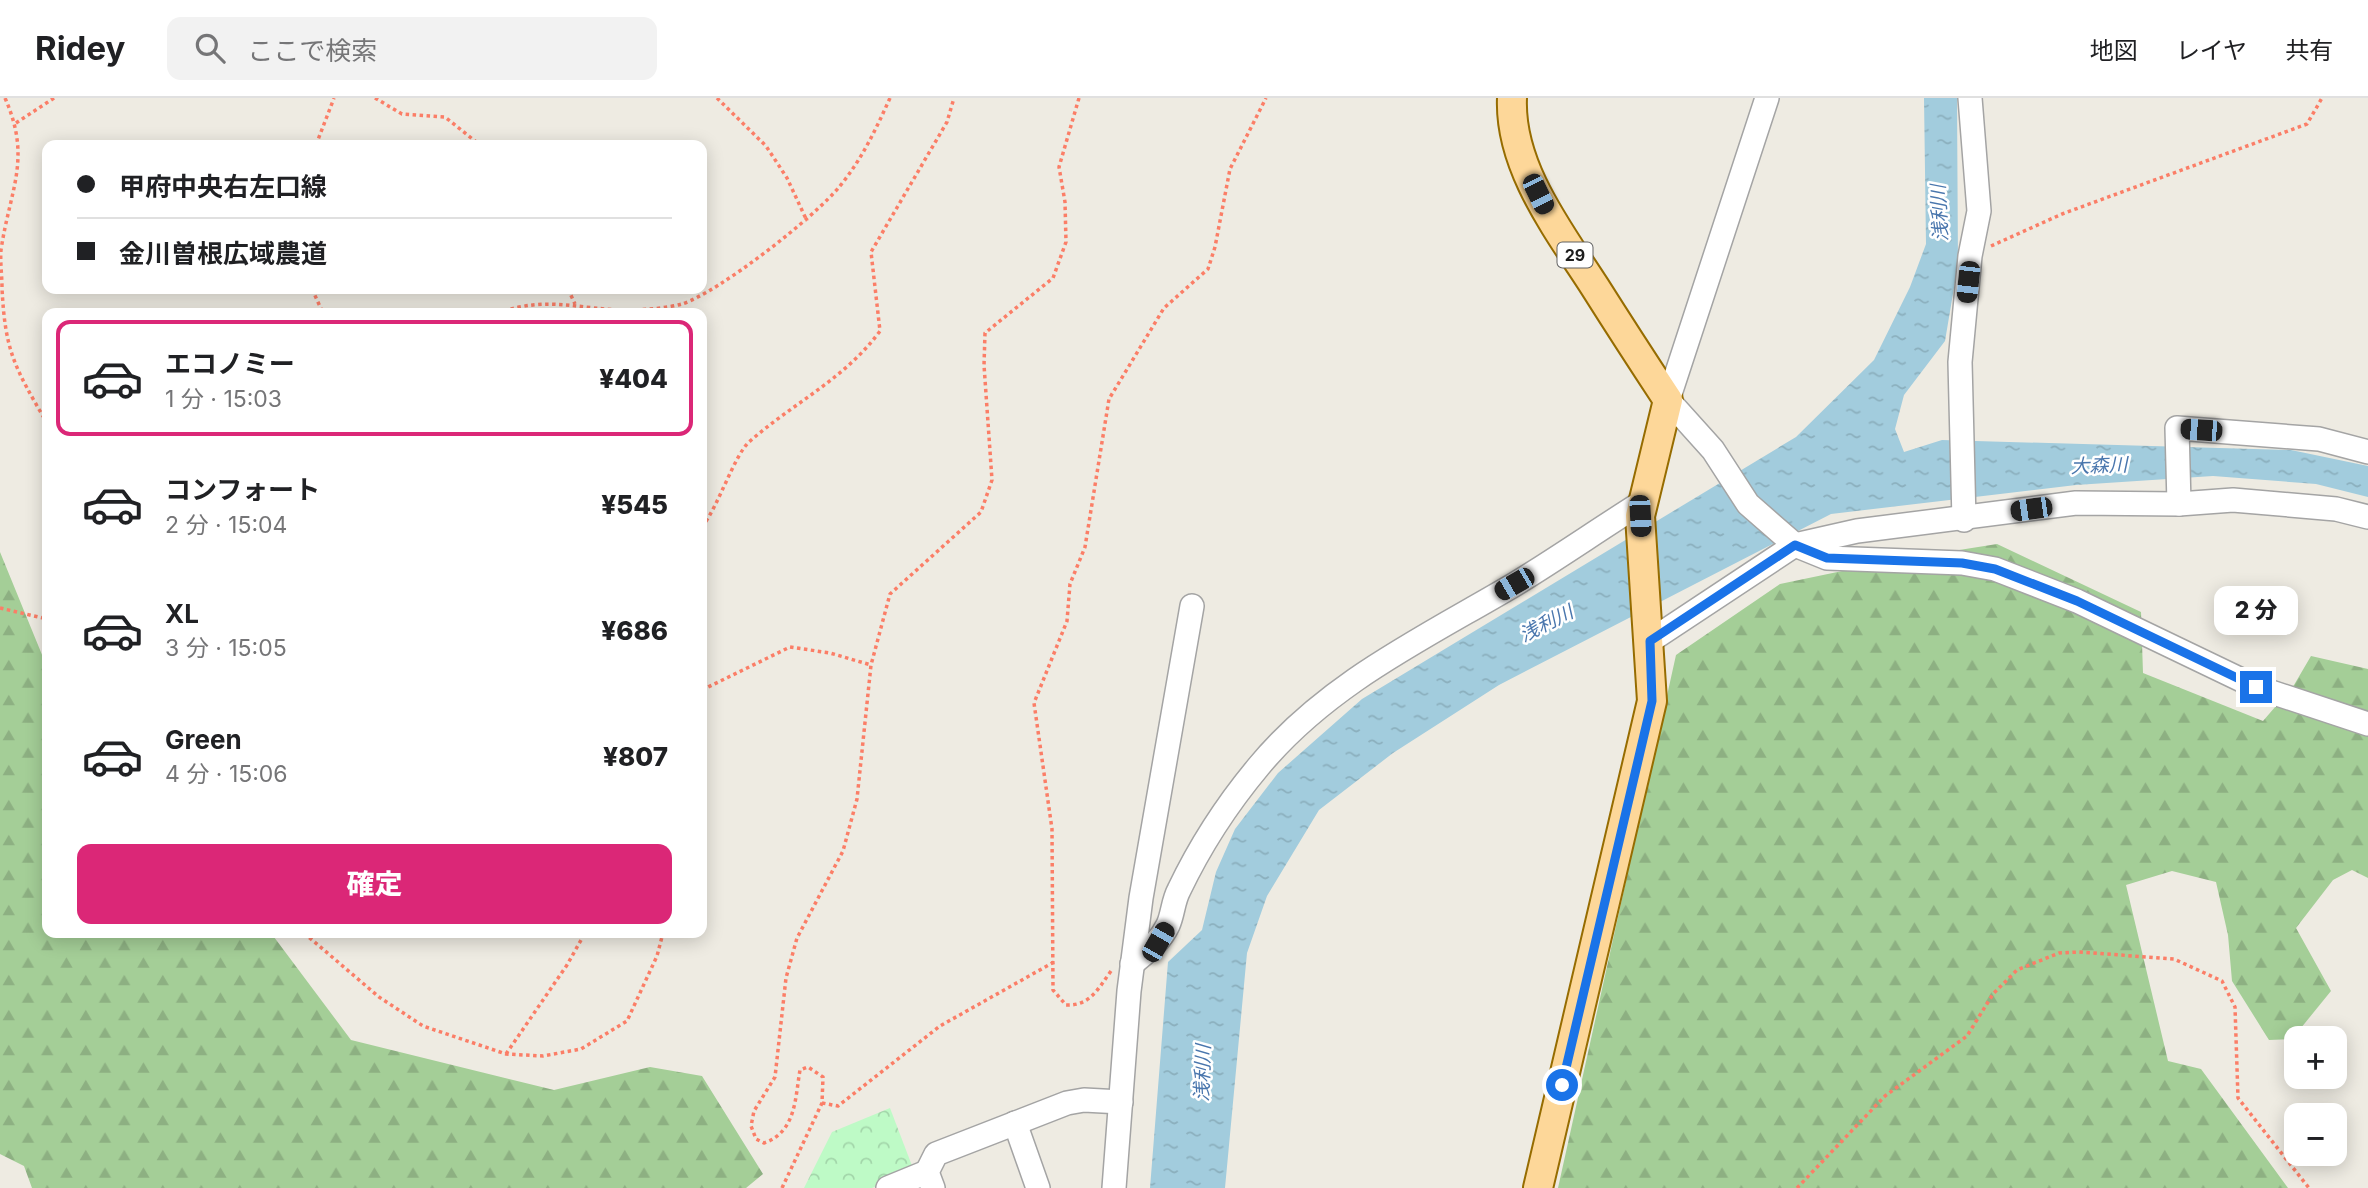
<!DOCTYPE html>
<html lang="ja">
<head>
<meta charset="utf-8">
<style>
	:root { --surface:#fff; --page:#f2f2f2; --text:#202124; --muted:#757577; --line:#e0e0e0; --accent:#db2777 }
	body { margin:0; font-family:Inter,"Noto Sans JP",sans-serif; background:var(--page); color:var(--text); height:100vh; display:flex; flex-direction:column; font-size:26px; white-space:nowrap }
	* { box-sizing:border-box; margin:0 }
	p { font-size:23px; color:var(--muted) }
	.icon { flex:none; width:38px; height:38px; fill:none; stroke:currentColor; stroke-width:2; stroke-linecap:round; stroke-linejoin:round }
	.map { position:relative; flex:1; overflow:hidden }
	.drawer { position:absolute; left:42px; top:210px; width:665px; height:630px; display:flex; flex-direction:column; background:var(--surface); border-radius:14px; box-shadow:0 4px 18px #0003 }
	.drawer>* { flex:none }
	.guide { position:absolute; left:42px; top:42px; width:665px; height:154px; border-radius:14px; box-shadow:0 4px 18px #0003; display:grid; align-content:center; height:154px; padding:0 35px; background:var(--surface) }
	.buttons { position:absolute; left:2284px; top:928px; display:grid; gap:14px }
	.buttons a { display:grid; place-items:center; width:63px; height:63px; border-radius:14px; background:var(--surface); box-shadow:0 4px 18px #0003; font-size:35px }
	.end { position:absolute; width:32px; height:32px; margin:-16px; border:9px solid #1a73e8; background:#fff; box-shadow:0 0 0 4px #fff }
	.from { border-radius:50% }
	.bubble { position:absolute; height:49px; border-radius:14px; background:var(--surface); box-shadow:0 4px 18px #0003; font-size:23px; font-weight:800; line-height:49px; text-align:center }
	.car { position:absolute; width:21px; height:42px; margin:-21px -10px; border-radius:9px; box-shadow:0 0 5px 2px #0007; background:linear-gradient(#222 24%,#8ab4d8 0 40%,#222 0 76%,#8ab4d8 0 86%,#222 0) }
	.guide b { display:flex; align-items:center; gap:24px; height:66px; font-size:26px }
	.guide b+b { border-top:2px solid var(--line) }
	.guide i { width:18px; height:18px; background:var(--text) }
	ul { padding:12px 0 0; list-style:none }
	li { display:flex; align-items:center; gap:21px; height:116px; margin:0 14px 10px; padding:0 21px; border:4px solid transparent; border-radius:14px }
	li div { flex:1 }
	li b { display:block; font-size:26px }
	li em { font-style:normal; font-weight:800 }
	li.current { border-color:var(--accent) }
	li>.icon { width:63px; height:63px; stroke-width:1.5 }
	.primary-button { display:flex; gap:14px; margin-top:auto; padding:14px 35px }
	.primary-button a { flex:1; height:80px; border-radius:14px; background:var(--accent); color:#fff; font-size:28px; font-weight:800; line-height:80px; text-align:center }
	header { display:flex; align-items:center; gap:42px; box-sizing:border-box; height:98px; padding:0 35px; background:var(--surface); border-bottom:2px solid var(--line) }
	header strong { font-size:33px }
	nav { display:flex; gap:38px; margin-inline-start:auto; font-size:24px }
	.search { width:490px; height:63px; background:var(--page); display:flex; align-items:center; gap:18px; box-sizing:border-box; padding:0 24px; border-radius:14px; color:var(--muted); font-size:26px }
	.map>svg:first-child { display:block }
	.forest { fill:url(#forest-firs) }
	.park { fill:url(#park-crowns) }
	.water { fill:url(#water-ripples) }
	.lines { fill:none; stroke-linecap:round; stroke-linejoin:round }
	.minor-casing { stroke:#a4a4a4; stroke-width:26 }
	.major-casing { stroke:#966c00; stroke-width:32 }
	.path { stroke:#fb7e67; stroke-width:3.5; stroke-dasharray:3.5 3.5; stroke-linecap:butt }
	.minor { stroke:#fff; stroke-width:23 }
	.major { stroke:#fdd799; stroke-width:28 }
	.route { stroke:#1a73e8; stroke-width:9 }
	.labels { text-anchor:middle; stroke-width:5; stroke-linejoin:round; paint-order:stroke }
	.shield { fill:#fff; stroke:#616161; stroke-width:2 }
	.shield-label { font-size:16px; font-weight:bold; fill:#1d1d1d }
	.water-label { font-size:19px; font-style:italic; fill:#4976ad; stroke:#fff }
</style>
</head>
<body>
<header>
<strong>Ridey</strong>
<div class="search"><svg class="icon" aria-label="search" viewBox="0 0 24 24"><circle cx="10" cy="10" r="6"/><path d="M15 15l6 6"/></svg>ここで検索</div>
<nav><a>地図</a><a>レイヤ</a><a>共有</a></nav>
</header>
<div class="map">
<svg width="2368" height="1090" viewBox="0 0 2368 1090">
	<defs>
		<pattern id="forest-firs" width="22" height="20" patternUnits="userSpaceOnUse" patternTransform="scale(1.75)"><rect width="22" height="20" fill="#a4ce97"/><path d="M5 1l3.5 6h-7zM16 11l3.5 6h-7z" fill="#8db082"/></pattern>
		<pattern id="park-crowns" width="20" height="18" patternUnits="userSpaceOnUse" patternTransform="scale(1.75)"><rect width="20" height="18" fill="#befac6"/><path d="M2 6a3 3 0 1 1 6 0M12 15a3 3 0 1 1 6 0" fill="none" stroke="#a3d6aa"/></pattern>
		<pattern id="water-ripples" width="26" height="14" patternUnits="userSpaceOnUse" patternTransform="scale(1.75)"><rect width="26" height="14" fill="#a2ccdd"/><path d="M2 4q2-2 4 0t4 0M15 11q2-2 4 0t4 0" fill="none" stroke="#8bafbd"/></pattern>
	</defs>
	<rect width="100%" height="100%" fill="#eeebe2"/>
	<!-- forest -->
	<g class="forest">
		<path d="M1997 446 2141 514 2143 575 2263 623 2294 587 2311 558 2368 571V780L2352 772 2333 782 2296 830 2331 893 2292 941 2269 942 2232 883 2228 837 2216 784 2172 773 2126 787 2168 963 2201 971 2288 1090H1558L1676 557 1780 486 1890 463Z"/>
		<path d="M0 454 47 569V835H271L351 942 554 992 650 969 702 978 763 1076 746 1090H32L24 1068 0 1056Z"/>
	</g>
	<!-- park -->
	<path class="park" d="M890 1010 914 1073 872 1090H804L832 1034Z"/>
	<!-- water -->
	<path class="water" d="M1924 0H1957L1958 166 1945 243 1904 297 1895 331 1904 354 1942 342 2291 352 2368 368V399L2316 386 2213 378 2076 387 1831 416 1499 587 1393 655 1319 712 1267 798 1247 855 1225 1090H1150L1168 864 1202 832 1216 774 1235 731 1278 675 1362 601 1796 339 1874 262 1910 189 1926 146Z"/>
	<g class="lines">
		<!-- minor casing -->
		<g class="minor-casing">
			<g id="minor">
				<path d="M1767 0 1668 302 1713 352 1748 406 1795 447 1827 460 1962 465 1995 471 2077 503 2256 589 2368 626"/>
				<path d="M2179 406 2177 330 2319 341 2368 354"/>
				<path d="M1964 422 1960 264 1970 158 1979 113 1970 0"/>
				<path d="M1650 543 1795 447 1857 433 2076 405 2179 406 2233 402 2336 411 2368 419"/>
				<path d="M1132 866C1146 854 1160 844 1168 827 1173 816 1173 803 1179 792 1200 748 1228 705 1259 668 1327 586 1422 541 1512 488 1555 462 1598 432 1641 405"/>
				<path d="M1015 1025 1038 1090"/>
				<path d="M888 1090 927 1074"/>
				<path d="M933 1090 927 1074 936 1056 1067 1005 1084 1002 1121 1004"/>
				<path d="M1114 1090 1129 893 1141 800 1192 508"/>
			</g>
		</g>
		<!-- major casing -->
		<g class="major-casing">
			<path id="major" d="M1512 0C1509 69 1559 133 1595 189 1619 227 1643 264 1668 302L1640 418 1652 603 1538 1090"/>
		</g>
		<!-- path -->
		<g class="path">
			<path d="M5 0C32 61 10 91 1 152 0 164 2 177 2 190 5 254 15 270 47 325"/>
			<path d="M375 0 402 16 445 19 480 47"/>
			<path d="M717 0 766 48 787 80 807 123"/>
			<path d="M16 25 54 0"/>
			<path d="M316 47 334 0"/>
			<path d="M1991 148 2062 116 2307 26 2322 0"/>
			<path d="M312 191 323 215"/>
			<path d="M568 191 575 206"/>
			<path d="M497 215C551 197 577 212 629 212 644 212 667 210 682 206 719 194 815 119 840 88 862 61 876 31 890 0"/>
			<path d="M702 429C719 407 734 358 749 344 793 305 845 281 880 233L871 154 947 24 954 0"/>
			<path d="M0 510 47 521"/>
			<path d="M702 592 790 549 830 555 871 567"/>
			<path d="M304 835 379 899 423 928 506 956 543 958 581 951 627 923 657 858 663 835"/>
			<path d="M1111 873C1098 891 1090 908 1066 907L1053 892 1052 731 1034 605 1067 523 1070 486 1085 449 1109 301 1164 210 1208 171 1215 149 1230 71 1266 0"/>
			<path d="M506 956 567 867 585 835"/>
			<path d="M822 1005 838 1008 940 928 1054 864"/>
			<path d="M782 1090 822 1005 823 979 808 969 800 972C795 1001 796 1034 764 1045L756 1041 751 1028 754 1013 775 979 786 880 797 840 843 753 857 701 871 567 890 496 981 414 992 382 984 267 985 235 1053 180 1066 144 1065 104 1059 69 1079 0"/>
			<path d="M1797 1090 1885 998 1967 938 1993 896 2017 872 2059 855 2079 854 2174 861 2222 883 2235 909 2238 1000 2309 1090"/>
		</g>
		<!-- minor -->
		<use href="#minor" class="minor"/>
		<!-- major -->
		<use href="#major" class="major"/>
	</g>
	<g class="lines">
		<!-- route -->
		<path class="route" d="M1562 987 1652 603 1650 543 1795 447 1827 460 1962 465 1995 471 2077 503 2256 589"/>
	</g>
	<g class="labels">
		<!-- shield labels -->
		<rect class="shield" x="1557.5" y="144.5" width="35" height="25" rx="5"/>
		<g class="shield-label">
			<text x="1575" y="163">29</text>
		</g>
		<!-- water labels -->
		<g class="water-label">
			<text transform="translate(1939 115) rotate(-93)" y="7">浅利川</text>
			<text transform="translate(2099 367) rotate(-2)" y="7">大森川</text>
			<text transform="translate(1546 525) rotate(-27)" y="7">浅利川</text>
			<text transform="translate(1202 975) rotate(-88)" y="7">浅利川</text>
		</g>
	</g>
</svg>
<div class="buttons">
<a>+</a>
<a>−</a>
</div>
<i class="end from" style="left:1562px;top:987px"></i>
<i class="end" style="left:2256px;top:589px"></i>
<div class="bubble" style="left:2214px;top:488px;width:84px">2 分</div>
<i class="car" style="left:1538px;top:96px;rotate:154deg"></i>
<i class="car" style="left:1968px;top:184px;rotate:186deg"></i>
<i class="car" style="left:2201px;top:332px;rotate:274deg"></i>
<i class="car" style="left:2031px;top:411px;rotate:262deg"></i>
<i class="car" style="left:1640px;top:418px;rotate:177deg"></i>
<i class="car" style="left:1514px;top:486px;rotate:240deg"></i>
<i class="car" style="left:1158px;top:844px;rotate:30deg"></i>
<div class="guide">
<b><i class="from"></i>甲府中央右左口線</b>
<b><i></i>金川曽根広域農道</b>
</div>
<section class="drawer">
<ul>
<li class="current"><svg class="icon" aria-label="car" viewBox="0 0 24 24"><path d="M5 17H2v-5l4-1 3-4h7l3 4 3 1v5h-3M9 17h6M6 11h13"/><circle cx="7" cy="17" r="2"/><circle cx="17" cy="17" r="2"/></svg><div><b>エコノミー</b><p>1 分 · 15:03</p></div><em>¥404</em></li>
<li><svg class="icon" aria-label="car" viewBox="0 0 24 24"><path d="M5 17H2v-5l4-1 3-4h7l3 4 3 1v5h-3M9 17h6M6 11h13"/><circle cx="7" cy="17" r="2"/><circle cx="17" cy="17" r="2"/></svg><div><b>コンフォート</b><p>2 分 · 15:04</p></div><em>¥545</em></li>
<li><svg class="icon" aria-label="car" viewBox="0 0 24 24"><path d="M5 17H2v-5l4-1 3-4h7l3 4 3 1v5h-3M9 17h6M6 11h13"/><circle cx="7" cy="17" r="2"/><circle cx="17" cy="17" r="2"/></svg><div><b>XL</b><p>3 分 · 15:05</p></div><em>¥686</em></li>
<li><svg class="icon" aria-label="car" viewBox="0 0 24 24"><path d="M5 17H2v-5l4-1 3-4h7l3 4 3 1v5h-3M9 17h6M6 11h13"/><circle cx="7" cy="17" r="2"/><circle cx="17" cy="17" r="2"/></svg><div><b>Green</b><p>4 分 · 15:06</p></div><em>¥807</em></li>
</ul>
<div class="primary-button"><a>確定</a></div>
</section>
</div>
</body>
</html>
